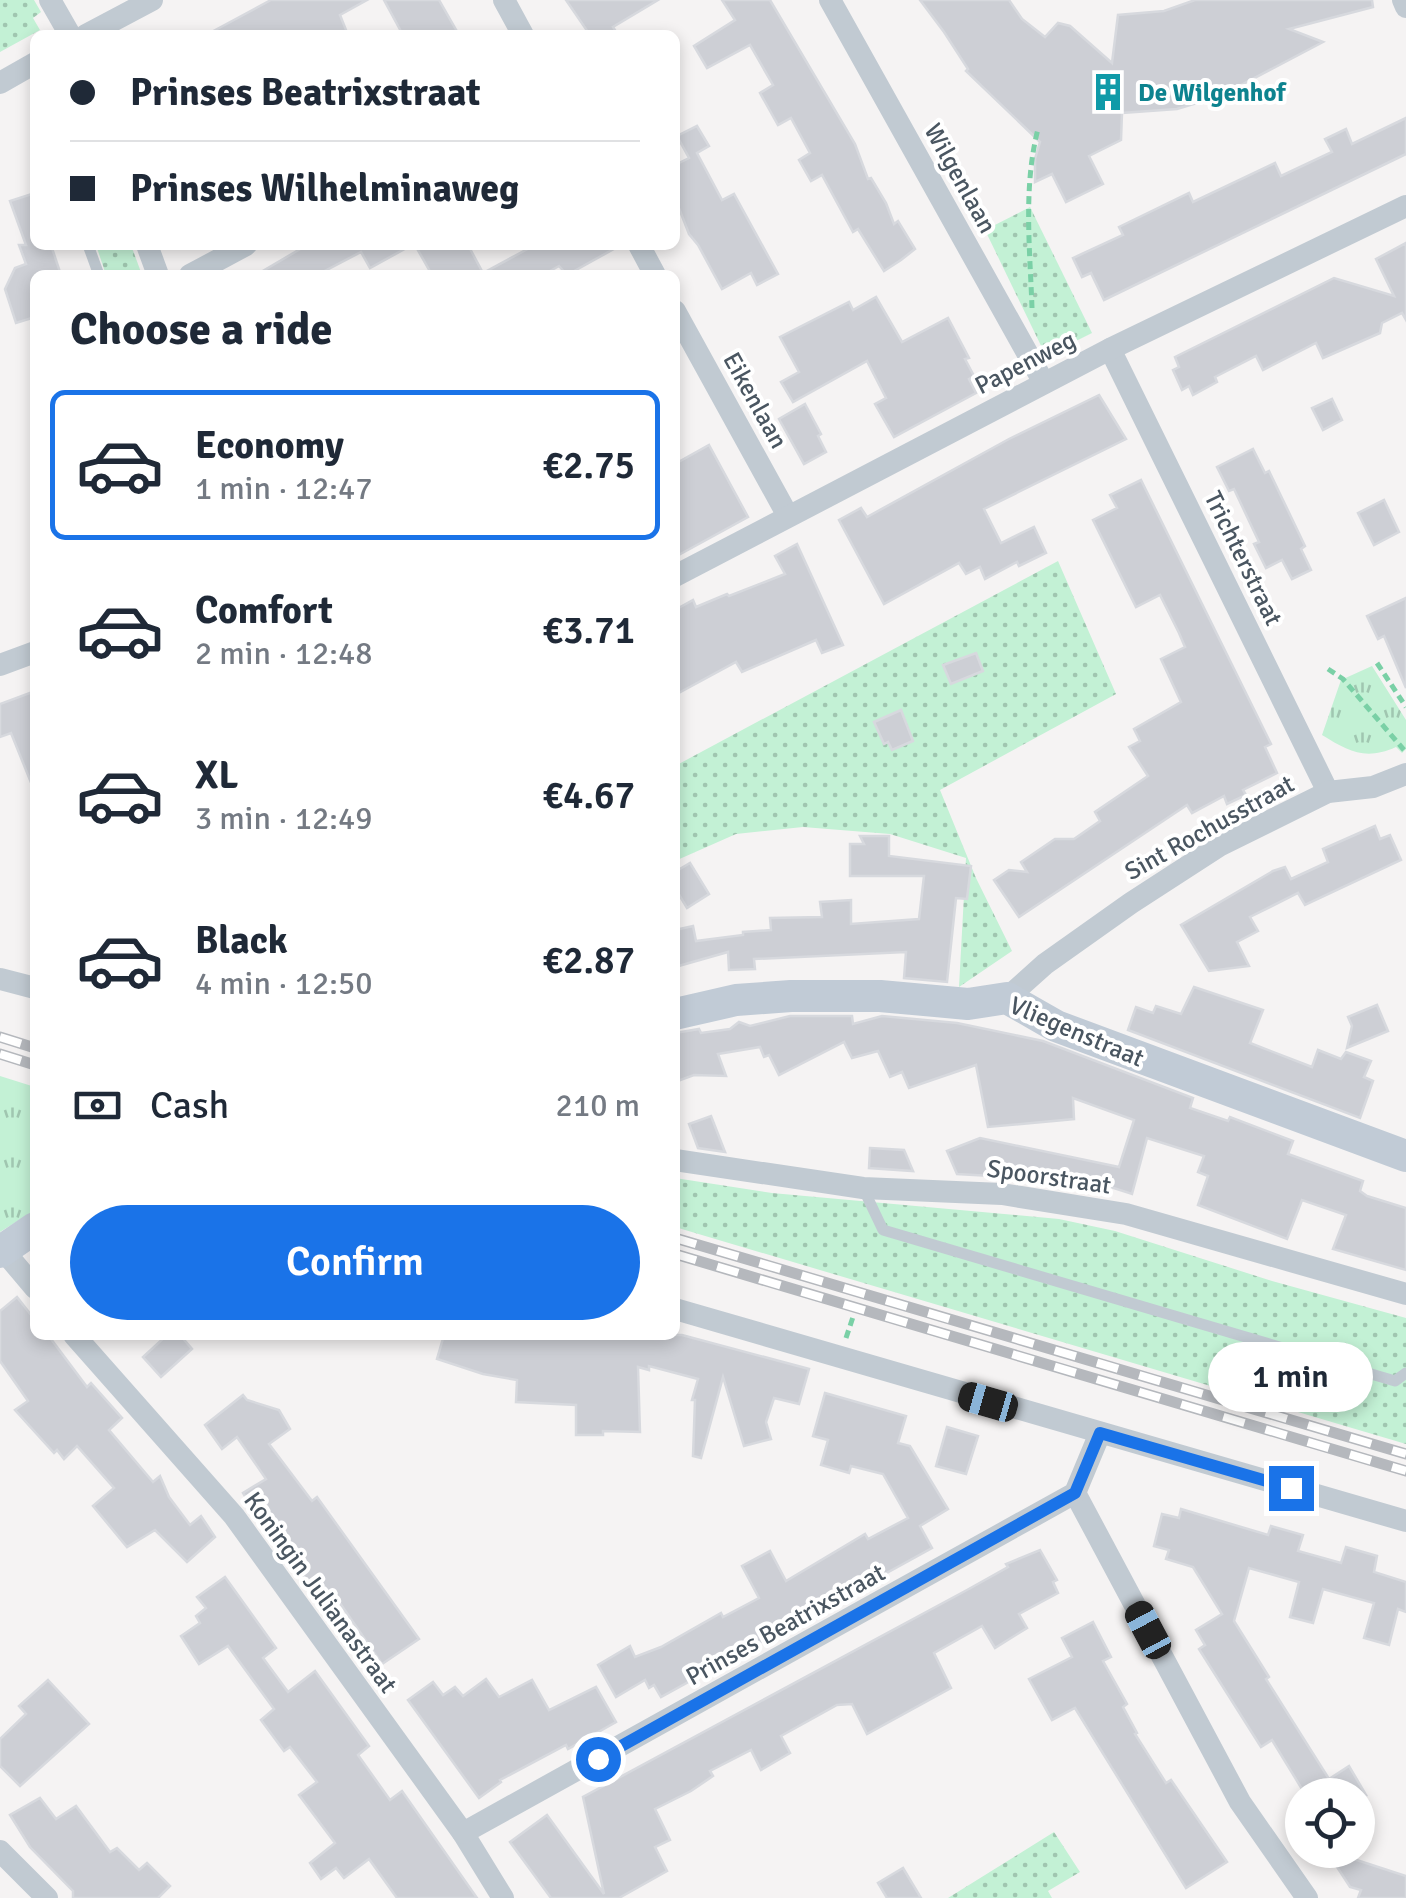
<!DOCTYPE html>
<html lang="en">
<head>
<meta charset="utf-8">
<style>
	:root { --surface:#fff; --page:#f2f2f3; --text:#1f2937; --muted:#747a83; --line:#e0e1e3; --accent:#1a73e8 }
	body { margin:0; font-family:Signika,sans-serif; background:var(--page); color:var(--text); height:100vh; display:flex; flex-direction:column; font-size:38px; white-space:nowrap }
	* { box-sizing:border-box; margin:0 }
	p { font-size:32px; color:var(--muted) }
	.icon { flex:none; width:55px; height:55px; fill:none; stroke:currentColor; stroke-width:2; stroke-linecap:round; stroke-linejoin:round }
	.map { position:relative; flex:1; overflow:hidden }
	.panel { position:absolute; left:30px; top:270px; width:650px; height:1070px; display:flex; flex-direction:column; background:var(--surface); border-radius:15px; box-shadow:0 5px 15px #0003 }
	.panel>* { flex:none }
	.banner { position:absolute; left:30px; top:30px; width:650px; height:220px; border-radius:15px; box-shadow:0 5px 15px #0003; display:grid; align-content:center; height:220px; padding:0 40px; background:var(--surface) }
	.controls { position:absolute; left:1285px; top:1778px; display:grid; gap:20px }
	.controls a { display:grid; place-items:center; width:90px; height:90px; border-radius:50%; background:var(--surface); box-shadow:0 5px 15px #0003; font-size:50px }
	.end { position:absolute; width:45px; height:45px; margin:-22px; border:12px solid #1a73e8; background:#fff; box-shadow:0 0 0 5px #fff }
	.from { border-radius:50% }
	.bubble { position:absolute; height:70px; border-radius:35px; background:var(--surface); box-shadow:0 5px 15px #0003; font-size:32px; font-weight:600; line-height:70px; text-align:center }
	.car { position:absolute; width:30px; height:60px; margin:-30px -15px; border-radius:12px; box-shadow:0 0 8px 2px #0007; background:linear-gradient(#222 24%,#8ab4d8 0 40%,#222 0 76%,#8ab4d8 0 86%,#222 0) }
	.banner b { display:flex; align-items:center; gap:35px; height:95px; font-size:38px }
	.banner b+b { border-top:2px solid var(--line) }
	.banner i { width:25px; height:25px; background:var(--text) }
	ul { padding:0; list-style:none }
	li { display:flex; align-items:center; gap:30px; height:150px; margin:0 20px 15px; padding:0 20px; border:5px solid transparent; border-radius:15px }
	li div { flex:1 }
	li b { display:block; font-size:38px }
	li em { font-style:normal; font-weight:600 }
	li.selected { border-color:var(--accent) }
	li>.icon { width:90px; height:90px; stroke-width:1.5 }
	h2 { padding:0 40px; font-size:45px; line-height:120px }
	.pay { display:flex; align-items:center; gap:25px; height:110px; padding:0 40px; font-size:38px }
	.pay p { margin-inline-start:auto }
	.action { display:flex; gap:20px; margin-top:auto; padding:20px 40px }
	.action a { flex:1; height:115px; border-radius:60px; background:var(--accent); color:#fff; font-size:40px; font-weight:600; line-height:115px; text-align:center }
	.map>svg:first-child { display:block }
	.grass { fill:url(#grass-dots) }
	.park { fill:url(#park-tufts) }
	.building { fill:#cdcfd5; stroke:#d7d9de; stroke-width:2.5 }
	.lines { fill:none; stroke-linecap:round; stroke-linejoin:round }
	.path { stroke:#7ad0a6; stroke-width:5; stroke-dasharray:8 5; stroke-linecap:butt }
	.lane { stroke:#c1cad2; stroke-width:11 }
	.street { stroke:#c1cad2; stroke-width:22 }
	.secondary { stroke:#c1cbd6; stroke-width:32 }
	.rail-casing { stroke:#b5b8bd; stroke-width:11 }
	.rail { stroke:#fff; stroke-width:8; stroke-dasharray:22; stroke-linecap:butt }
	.route { stroke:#1a73e8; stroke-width:12 }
	.labels { text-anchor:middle; stroke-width:8; stroke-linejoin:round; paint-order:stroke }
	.culture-label { font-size:25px; font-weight:bold; fill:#0d838f; stroke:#fff; text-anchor:start }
	.street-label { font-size:25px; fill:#4a5661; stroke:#fff }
</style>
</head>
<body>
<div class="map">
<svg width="1406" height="1898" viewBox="0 0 1406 1898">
	<defs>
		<pattern id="grass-dots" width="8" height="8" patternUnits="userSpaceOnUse" patternTransform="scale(2.5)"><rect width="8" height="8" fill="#c3f1d5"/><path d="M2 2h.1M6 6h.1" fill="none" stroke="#a0c6b0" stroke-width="1.8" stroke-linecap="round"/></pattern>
		<pattern id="park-tufts" width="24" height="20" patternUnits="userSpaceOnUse" patternTransform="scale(2.5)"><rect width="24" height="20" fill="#c3f1d5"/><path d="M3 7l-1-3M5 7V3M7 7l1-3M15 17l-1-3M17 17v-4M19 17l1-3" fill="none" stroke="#a0c6b0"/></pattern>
	</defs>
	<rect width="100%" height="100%" fill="#f5f3f3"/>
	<!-- grass -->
	<g class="grass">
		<path d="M0 0H34L41 12 33 18 40 30 0 52Z"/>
		<path d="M1030 207 1092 333 1046 356 985 230Z"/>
		<path d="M96 245H131L142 275H106Z"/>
		<path d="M1058 561 1116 694 940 790 976 878 1012 951 959 987 966 858 890 834 803 827 736 834 675 861V766Z"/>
		<path d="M675 1178 772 1193 1059 1219 1115 1231 1272 1281 1406 1318V1444L675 1227Z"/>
		<path d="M1054 1832 1080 1872 1048 1891 1052 1898H948Z"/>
	</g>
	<!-- park -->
	<g class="park">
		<path d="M1372 666 1406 720V749L1402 753 1396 747C1365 761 1348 751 1322 735L1341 680Z"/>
		<path d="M0 1076 35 1087V1210L0 1232Z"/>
	</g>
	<!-- building -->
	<g class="building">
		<path d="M271 0H367L340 15 348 35H206Z"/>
		<path d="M384 0H439L459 35H403Z"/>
		<path d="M566 0H658L613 27 618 35H590Z"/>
		<path d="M722 0H770L855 144 868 179 871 178 886 203 894 224 898 221 915 249 901 260 884 271 858 229 853 232 822 175 811 181 799 160 810 153 791 118 778 125 760 93 773 85 750 45 707 68 694 46 735 20Z"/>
		<path d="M920 0H1009L1022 19 1045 37 1058 23 1070 26 1112 63 1118 15 1164 11 1195 0H1372L1373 7 1289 29 1323 42 1220 96 1177 109 1122 113 1121 140 1089 156 1103 184 1066 202 1052 174 1035 182V159L1040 142 966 71 968 69 944 32Z"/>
		<path d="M1406 118V154L1104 300 1091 273 1082 277 1073 258 1123 235 1119 227 1189 193 1193 202 1275 163 1281 176 1332 152 1325 139 1346 129 1352 144Z"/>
		<path d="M697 126 709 146 697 153 722 200 734 194 778 274 757 285 751 273 722 289 698 245 689 234 675 198V165L689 158 677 136Z"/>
		<path d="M35 193V245H51L61 275H35V317L16 323 5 289 15 268 26 264 19 245H26L10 201Z"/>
		<path d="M1406 243V320L1402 313 1382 323 1380 333 1323 358 1316 343 1263 370 1256 356 1215 377 1217 382 1193 395 1189 386 1182 390 1173 370 1179 367 1175 357 1334 278 1394 296 1376 259Z"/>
		<path d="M307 245H412L370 268 361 252 317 275H256Z"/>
		<path d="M415 245H468L483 273 535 245H621L567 275 559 266 543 275H432Z"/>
		<path d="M876 297 902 342 948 318 969 358 965 359 974 376 969 379 976 393 894 437 875 404 886 398 867 361 793 402 781 382 799 372 780 337 849 302 853 310Z"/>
		<path d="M1099 395 1126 439 984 509 1001 543 1034 527 1046 553 1019 566 1017 562 985 579 980 567 966 574 959 563 884 604 839 520 861 508 867 517 1009 439Z"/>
		<path d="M1332 399 1342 420 1323 430 1312 408Z"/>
		<path d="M805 404 821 434 818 436 826 452 804 464 779 419Z"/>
		<path d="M709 445 748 517 675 557V464Z"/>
		<path d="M1253 449 1265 473 1269 471 1305 546 1301 549 1311 570 1292 579 1282 560 1266 568 1254 544 1259 542 1234 489 1229 491 1217 467Z"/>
		<path d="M1141 480 1271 744 1265 747 1277 773 1243 790 1246 795 1227 804 1224 796 1192 813 1187 805 1019 917 994 880 1009 870 1027 872 1021 862 1055 839H1074L1100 821 1095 812 1148 776 1129 747 1140 741 1134 729 1181 702 1161 659 1185 647 1179 633 1160 595 1136 607 1093 520 1117 508 1110 495Z"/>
		<path d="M1384 500 1399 532 1374 545 1358 513Z"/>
		<path d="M797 544 843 645 822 653 816 640 742 672 736 662 675 695V610L693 600 696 607 727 594 729 596 785 574 775 556Z"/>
		<path d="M1406 598V688L1384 636 1378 639 1367 616Z"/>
		<path d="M976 653 983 671 951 684 943 665Z"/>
		<path d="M35 691V790H34L11 733 0 737V704Z"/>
		<path d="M901 710 913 741 892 750 888 742 884 744 874 722Z"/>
		<path d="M1375 826 1380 839 1390 835 1401 860 1305 905 1298 893 1250 917 1258 931 1237 942 1249 966 1209 971 1181 925 1273 871 1285 867 1291 879 1328 862 1323 849Z"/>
		<path d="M860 836H889V856L971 866 967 899 956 898 947 982 904 978 906 952 754 959 755 969 729 970 728 952 675 967V930L693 926 696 941 743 935V932L771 930 770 918 822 917 820 902 851 900V924L919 919 924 876H850V844H864Z"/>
		<path d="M690 863 709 894 687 908 675 888V872Z"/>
		<path d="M1194 987 1263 1010 1250 1043 1312 1067 1318 1050 1341 1059 1346 1052 1371 1061 1364 1077 1373 1081 1360 1118 1128 1030 1136 1007 1153 1013 1156 1006 1181 1014Z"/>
		<path d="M1377 1005 1388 1031 1347 1048 1352 1026 1348 1017Z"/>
		<path d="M790 1016H852L853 1024 882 1016 957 1023 1043 1041 1193 1098 1190 1108 1228 1121 1230 1117 1293 1141 1288 1154 1363 1181 1360 1191 1367 1196 1406 1208V1270L1333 1249 1346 1215 1302 1200 1287 1239 1198 1205 1208 1176 1198 1172 1204 1156 1147 1138 1132 1194 1092 1181 1091 1188 1045 1179 957 1174 947 1151 980 1138 1119 1167 1134 1120 1073 1098 1074 1119 988 1127 976 1065 909 1088 902 1072 890 1077 878 1051 852 1058 844 1042 779 1075 769 1055 764 1057 760 1047 718 1054 726 1076 694 1075 675 1082V1033L699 1029 701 1033 730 1029 739 1022 750 1026Z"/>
		<path d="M711 1116 725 1152 698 1148 689 1124Z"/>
		<path d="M870 1148 904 1150 913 1171 869 1168Z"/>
		<path d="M17 1297 35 1320V1335H48L87 1387 91 1383 122 1418 109 1430 153 1482 160 1476 169 1497 190 1525 201 1516 215 1537 187 1562 155 1530 127 1547 93 1506 114 1488 77 1446 64 1459 57 1450 54 1453 15 1410 28 1401 0 1361V1311Z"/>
		<path d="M167 1335H180L192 1349 161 1377 143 1357Z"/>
		<path d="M444 1335H682L809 1369 799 1404 774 1398 766 1422 771 1439 744 1446 723 1377 701 1458 693 1456 695 1400H692L698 1379 649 1366V1370L638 1367 640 1432 603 1431V1435H576V1405L516 1402 517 1380 483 1374 437 1359Z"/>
		<path d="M825 1393 906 1416 898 1443 910 1446 948 1509 920 1526 932 1548 661 1697 654 1685 649 1688 645 1680 616 1697 598 1665 630 1646 635 1657 661 1647 721 1613 723 1617 759 1598 742 1566 770 1551 786 1581 865 1534 868 1539 908 1518 883 1474 851 1466 849 1473 821 1465 828 1440 813 1436Z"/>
		<path d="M243 1395 247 1400 279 1410 290 1429 269 1444 312 1501 317 1497 419 1639 382 1664 335 1596 332 1598 321 1582 312 1588 252 1508 243 1493 266 1479 237 1437 222 1449 205 1425Z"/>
		<path d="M947 1427 978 1436 966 1474 936 1466Z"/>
		<path d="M1181 1509 1268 1535 1271 1526 1303 1535 1298 1551 1341 1563 1346 1547 1377 1556 1374 1572 1406 1582V1612L1398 1609 1389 1645 1364 1638 1374 1603 1323 1589 1313 1623 1290 1617 1299 1582 1249 1568 1234 1621 1269 1677 1266 1679 1329 1779 1349 1766 1366 1795H1303L1305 1794 1272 1740 1261 1747 1199 1649 1205 1645 1196 1630 1222 1614 1193 1567 1166 1559 1169 1550 1154 1546 1162 1514 1179 1518Z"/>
		<path d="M1040 1550 1057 1580 1053 1582 1058 1593 1019 1614 1027 1628 995 1648 982 1626 934 1653 951 1688 867 1734 852 1704 837 1705 781 1736 790 1753 761 1770 751 1750 710 1771 713 1776 691 1791 655 1809 670 1840 655 1847 667 1871 619 1898H551L510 1842 547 1815 604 1894 583 1797 967 1590 1008 1567 1006 1564Z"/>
		<path d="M225 1577 276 1648 263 1658 288 1692 315 1671 369 1746 358 1755 390 1800 402 1791 477 1898H397L369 1859 344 1878 336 1868 321 1879 310 1863 335 1843 299 1795 317 1782 290 1747 284 1751 261 1720 274 1709 228 1646 199 1664 181 1636 200 1623 196 1616 206 1608 197 1597Z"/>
		<path d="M1093 1622 1111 1657 1103 1661 1127 1704 1123 1707 1137 1733 1135 1734 1166 1783 1171 1780 1227 1862 1186 1888 1075 1708 1052 1720 1029 1679 1072 1657 1062 1638Z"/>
		<path d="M486 1679 499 1697 532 1680 549 1710 596 1687 616 1722 568 1749 566 1745 500 1780 501 1782 479 1798 408 1700 433 1682 443 1695 455 1687 463 1696Z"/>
		<path d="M48 1680 89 1724 20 1786 0 1766V1739L26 1714 19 1706Z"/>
		<path d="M40 1798 56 1819 76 1806 110 1852 117 1848 139 1870 147 1863 170 1886 158 1898H73V1891L30 1847 10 1815Z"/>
		<path d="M1326 1850 1406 1876V1898H1358L1361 1890 1350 1887Z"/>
		<path d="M903 1868 921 1898H887L878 1883Z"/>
	</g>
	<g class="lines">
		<!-- path -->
		<g class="path">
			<path d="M1032 308C1030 249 1023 187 1038 129"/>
			<path d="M1377 663 1406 707"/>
			<path d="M1328 669 1343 679 1404 750"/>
			<path d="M846 1338 854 1314"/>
		</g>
		<!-- lane -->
		<g class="lane">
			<path d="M88 245 99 275"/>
			<path d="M863 1188 883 1230 1395 1381 1406 1373"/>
		</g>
		<!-- street -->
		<g class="street">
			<path d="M50 0 70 35"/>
			<path d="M504 0 523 35"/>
			<path d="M830 0 1044 383"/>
			<path d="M1403 0 1406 7"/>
			<path d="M86 35 152 0"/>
			<path d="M0 83 35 63"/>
			<path d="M147 245 158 275"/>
			<path d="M639 245 655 275"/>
			<path d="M190 275 246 245"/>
			<path d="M675 311 788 516"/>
			<path d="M1110 349 1328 792"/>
			<path d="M675 576 1110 349 1406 206"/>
			<path d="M0 665 35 652"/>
			<path d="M0 979 35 988"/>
			<path d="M1007 998 1045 964 1131 903 1219 846 1328 792 1373 787 1406 774"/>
			<path d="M675 1160 863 1188 1002 1194 1126 1214 1406 1294"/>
			<path d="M3 1250 35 1288"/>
			<path d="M675 1309 1406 1521"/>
			<path d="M74 1335 234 1516 463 1833 503 1898"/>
			<path d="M1075 1493 1240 1802 1307 1898"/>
			<path d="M463 1833 1075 1493 1100 1433"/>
			<path d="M0 1851 47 1898"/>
		</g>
		<!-- secondary -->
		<g class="secondary">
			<path d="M675 1014 736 1000 791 996H880L968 1004 1007 998 1056 1026 1406 1156"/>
			<path d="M0 1252 35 1228"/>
		</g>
		<!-- rail casing -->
		<g class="rail-casing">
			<g id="rail">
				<path d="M0 1037 35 1048"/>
				<path d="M0 1054 35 1065"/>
				<path d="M675 1238 1406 1454"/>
				<path d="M675 1254 1406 1471"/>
			</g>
		</g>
		<!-- rail -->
		<use href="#rail" class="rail"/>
	</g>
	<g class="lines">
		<!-- route -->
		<path class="route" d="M598 1759 1075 1493 1100 1433 1291 1488"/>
	</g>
	<!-- icons -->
	<defs>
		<g id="building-bare" transform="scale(3)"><path d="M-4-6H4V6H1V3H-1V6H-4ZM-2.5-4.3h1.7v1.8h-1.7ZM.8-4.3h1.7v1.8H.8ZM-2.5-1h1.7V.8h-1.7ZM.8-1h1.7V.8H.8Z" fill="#0f9aa8" stroke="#fff" stroke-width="2.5" paint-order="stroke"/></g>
	</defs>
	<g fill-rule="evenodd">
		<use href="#building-bare" x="1108" y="92"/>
	</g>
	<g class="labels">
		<!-- culture labels -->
		<g class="culture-label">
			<text x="1138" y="101">De Wilgenhof</text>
		</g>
		<!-- street labels -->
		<g class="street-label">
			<text transform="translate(961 178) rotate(61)" y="9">Wilgenlaan</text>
			<text transform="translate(1025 362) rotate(-27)" y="9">Papenweg</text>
			<text transform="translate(756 400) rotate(61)" y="9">Eikenlaan</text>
			<text transform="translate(1244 558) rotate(64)" y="9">Trichterstraat</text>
			<text transform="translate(1209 827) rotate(-29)" y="9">Sint Rochusstraat</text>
			<text transform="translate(1077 1031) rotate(23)" y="9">Vliegenstraat</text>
			<text transform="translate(1049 1176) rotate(8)" y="9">Spoorstraat</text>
			<text transform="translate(321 1592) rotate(54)" y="9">Koningin Julianastraat</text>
			<text transform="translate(785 1624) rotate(-29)" y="9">Prinses Beatrixstraat</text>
		</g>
	</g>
</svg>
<div class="controls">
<a><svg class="icon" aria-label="locate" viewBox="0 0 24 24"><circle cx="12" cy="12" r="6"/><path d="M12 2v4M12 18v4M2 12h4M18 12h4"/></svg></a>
</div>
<i class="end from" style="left:598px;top:1759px"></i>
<i class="end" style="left:1291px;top:1488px"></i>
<div class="bubble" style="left:1208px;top:1342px;width:165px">1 min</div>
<i class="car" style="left:988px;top:1402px;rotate:286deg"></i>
<i class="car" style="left:1148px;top:1630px;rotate:332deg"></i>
<div class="banner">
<b><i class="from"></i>Prinses Beatrixstraat</b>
<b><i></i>Prinses Wilhelminaweg</b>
</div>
<section class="panel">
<h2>Choose a ride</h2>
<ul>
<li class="selected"><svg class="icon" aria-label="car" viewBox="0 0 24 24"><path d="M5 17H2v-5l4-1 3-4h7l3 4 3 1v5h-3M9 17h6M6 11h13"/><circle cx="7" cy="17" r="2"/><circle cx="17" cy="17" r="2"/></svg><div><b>Economy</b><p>1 min · 12:47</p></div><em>€2.75</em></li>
<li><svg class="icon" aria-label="car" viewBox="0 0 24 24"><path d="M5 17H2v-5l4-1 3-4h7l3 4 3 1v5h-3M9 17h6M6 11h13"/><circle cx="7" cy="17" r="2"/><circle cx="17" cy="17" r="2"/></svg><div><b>Comfort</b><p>2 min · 12:48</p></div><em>€3.71</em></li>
<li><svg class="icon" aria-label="car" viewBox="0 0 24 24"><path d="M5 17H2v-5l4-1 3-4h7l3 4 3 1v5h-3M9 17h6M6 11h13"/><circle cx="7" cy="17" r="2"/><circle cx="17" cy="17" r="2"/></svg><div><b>XL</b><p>3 min · 12:49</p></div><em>€4.67</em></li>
<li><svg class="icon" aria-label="car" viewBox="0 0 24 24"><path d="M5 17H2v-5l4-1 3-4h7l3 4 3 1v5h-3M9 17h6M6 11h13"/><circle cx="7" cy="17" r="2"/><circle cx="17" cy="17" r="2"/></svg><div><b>Black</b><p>4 min · 12:50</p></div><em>€2.87</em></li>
</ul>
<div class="pay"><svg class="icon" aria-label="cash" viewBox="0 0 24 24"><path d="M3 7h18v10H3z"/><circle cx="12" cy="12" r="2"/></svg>Cash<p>210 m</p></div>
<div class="action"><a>Confirm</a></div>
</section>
</div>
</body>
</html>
